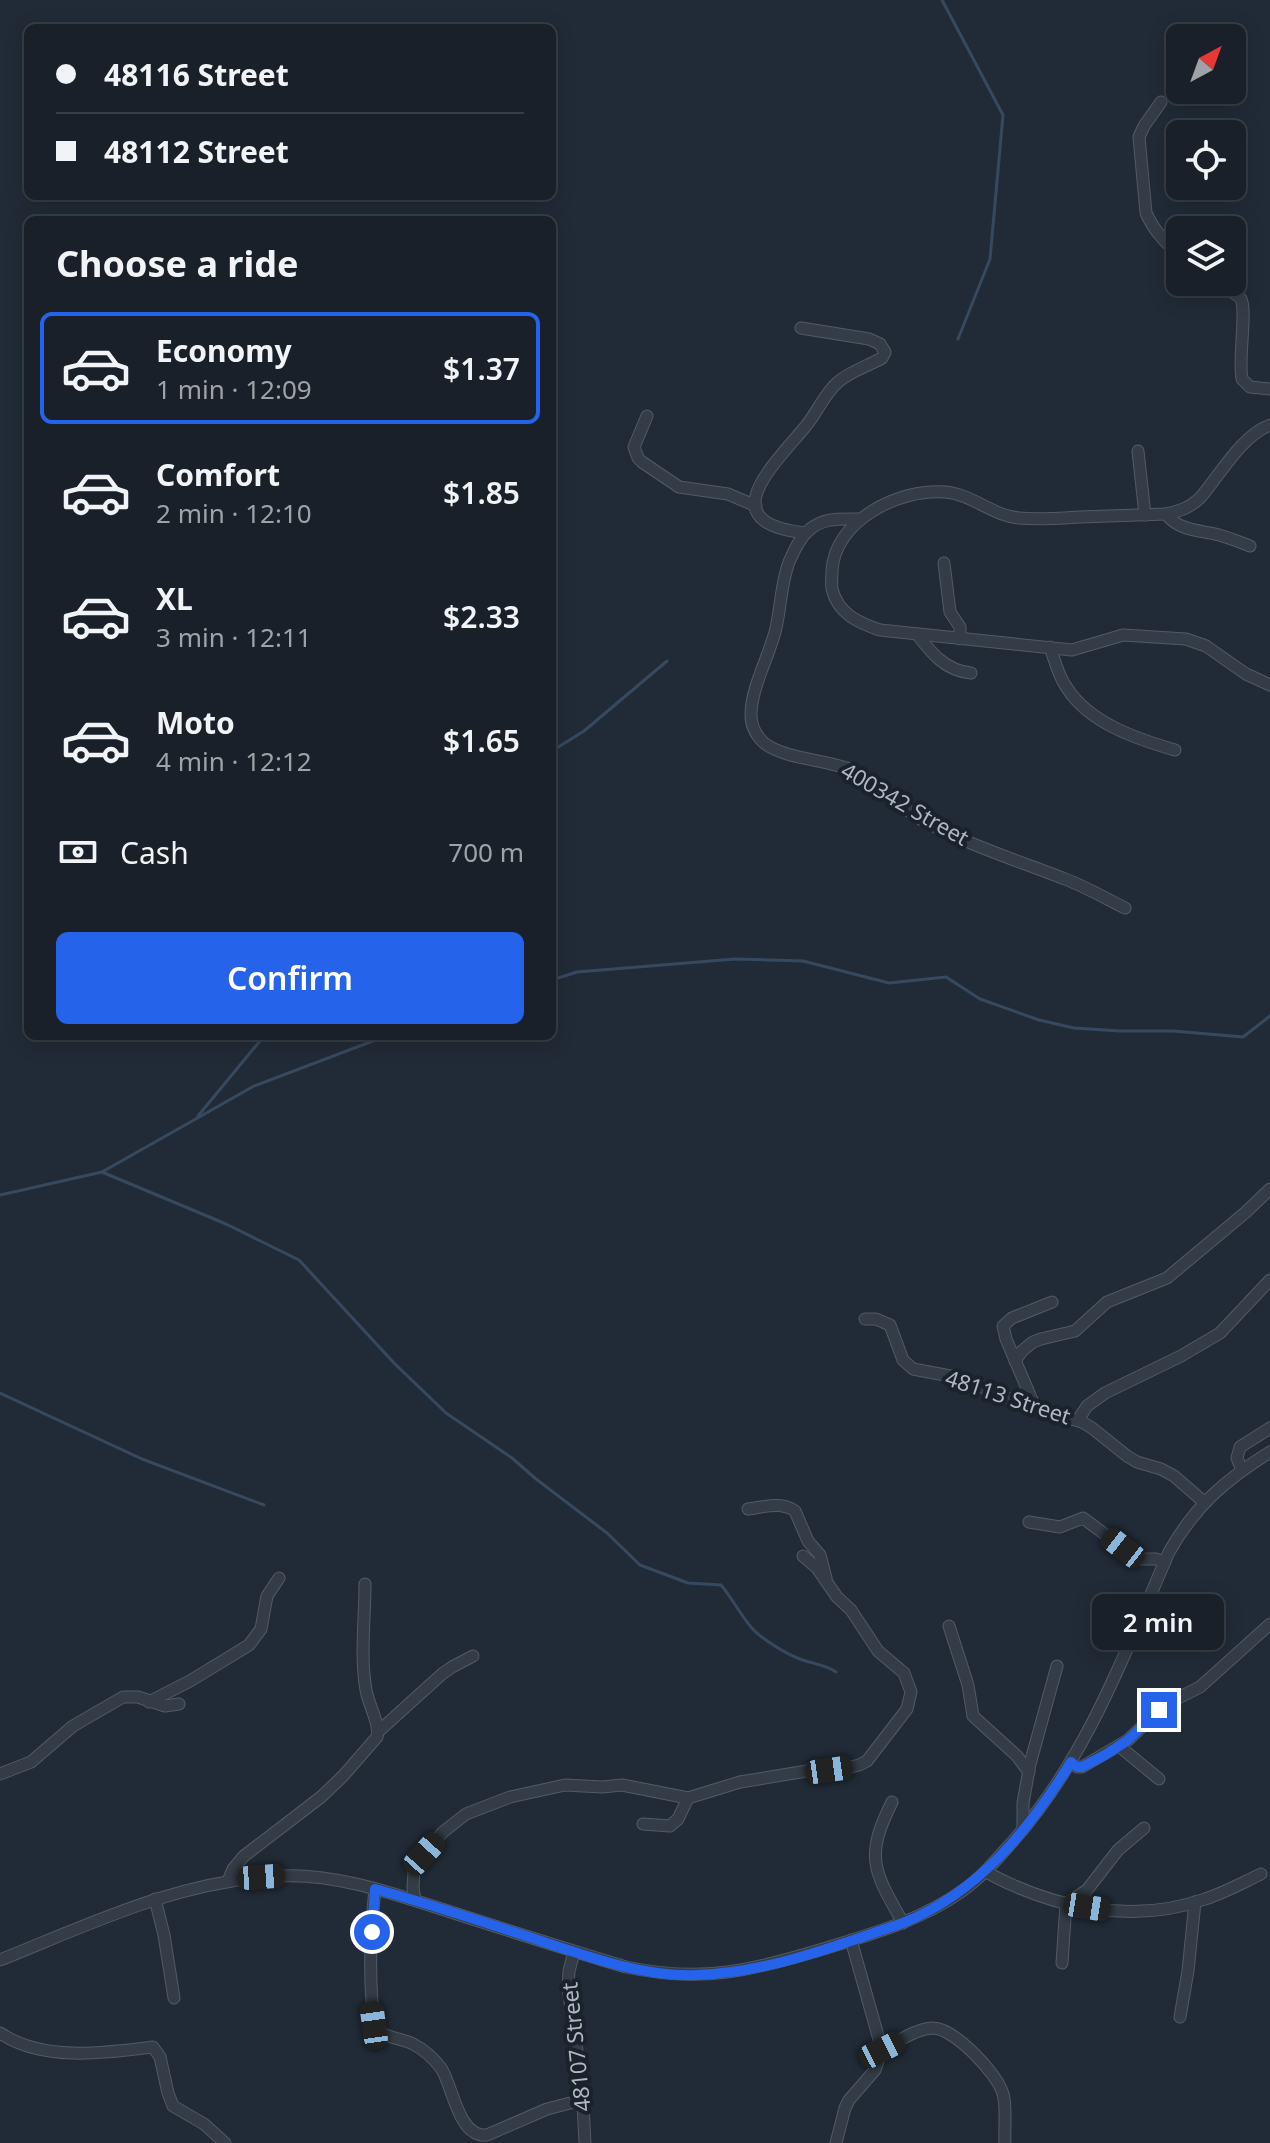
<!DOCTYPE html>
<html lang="en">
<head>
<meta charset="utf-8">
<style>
	:root { --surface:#192029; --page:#222831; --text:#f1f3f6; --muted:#9fa3a8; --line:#373e46; --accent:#2563eb }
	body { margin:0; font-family:"Noto Sans",sans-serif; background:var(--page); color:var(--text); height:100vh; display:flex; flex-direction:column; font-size:30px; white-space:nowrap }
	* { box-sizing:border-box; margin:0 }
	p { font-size:26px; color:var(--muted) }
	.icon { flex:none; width:44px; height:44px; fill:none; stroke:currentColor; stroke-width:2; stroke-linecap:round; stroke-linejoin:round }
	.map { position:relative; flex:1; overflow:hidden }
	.drawer { position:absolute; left:24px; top:216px; width:532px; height:824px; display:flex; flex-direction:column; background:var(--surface); border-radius:12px; box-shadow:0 4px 20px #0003,0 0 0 2px var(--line) }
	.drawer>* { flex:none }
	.banner { position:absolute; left:24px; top:24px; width:532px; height:176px; border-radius:12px; box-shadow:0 4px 20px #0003,0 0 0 2px var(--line); display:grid; align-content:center; height:176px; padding:0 32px; background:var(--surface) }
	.needle { width:52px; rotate:41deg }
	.controls { position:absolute; left:1166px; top:24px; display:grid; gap:16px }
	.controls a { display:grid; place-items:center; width:80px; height:80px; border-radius:12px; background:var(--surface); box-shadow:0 4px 20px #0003,0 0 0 2px var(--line); font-size:40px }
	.end { position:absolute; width:36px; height:36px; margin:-18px; border:10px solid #2563eb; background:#fff; box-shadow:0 0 0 4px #fff }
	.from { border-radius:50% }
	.bubble { position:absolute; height:56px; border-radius:12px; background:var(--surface); box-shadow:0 4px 20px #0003,0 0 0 2px var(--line); font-size:26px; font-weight:600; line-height:56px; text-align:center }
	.car { position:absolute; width:24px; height:48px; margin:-24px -12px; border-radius:10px; box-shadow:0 0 6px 2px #0007; background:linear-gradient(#222 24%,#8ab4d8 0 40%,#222 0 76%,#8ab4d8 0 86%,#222 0) }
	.banner b { display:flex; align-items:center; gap:28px; height:76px; font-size:30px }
	.banner b+b { border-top:2px solid var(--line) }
	.banner i { width:20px; height:20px; background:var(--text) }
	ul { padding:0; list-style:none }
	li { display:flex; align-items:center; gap:24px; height:112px; margin:0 16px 12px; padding:0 16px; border:4px solid transparent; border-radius:12px }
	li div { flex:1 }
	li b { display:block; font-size:30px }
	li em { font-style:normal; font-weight:600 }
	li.selected { border-color:var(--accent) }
	li>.icon { width:72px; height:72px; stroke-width:1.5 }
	h2 { padding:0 32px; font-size:36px; line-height:96px }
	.pay { display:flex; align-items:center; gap:20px; height:88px; padding:0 32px; font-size:30px }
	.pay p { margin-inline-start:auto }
	.button { display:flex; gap:16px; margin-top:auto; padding:16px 32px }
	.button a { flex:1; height:92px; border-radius:12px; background:var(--accent); color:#fff; font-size:32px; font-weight:600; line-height:92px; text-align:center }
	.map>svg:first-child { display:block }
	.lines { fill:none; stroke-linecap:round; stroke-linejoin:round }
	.stream { stroke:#37495f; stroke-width:3 }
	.minor-casing { stroke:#525b65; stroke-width:13 }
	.minor { stroke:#343d47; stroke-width:11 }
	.route { stroke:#2563eb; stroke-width:10 }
	.labels { text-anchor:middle; stroke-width:8; stroke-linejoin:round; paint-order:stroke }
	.street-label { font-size:22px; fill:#afb8c4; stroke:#1a222c }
</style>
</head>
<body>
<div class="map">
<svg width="1270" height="2143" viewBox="0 0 1270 2143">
	<rect width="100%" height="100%" fill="#212b37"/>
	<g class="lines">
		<!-- stream -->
		<g class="stream">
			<path d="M942 0 1003 115 990 259 958 339"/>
			<path d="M552 751 584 731 667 661"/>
			<path d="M552 980 577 972 735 959 803 961 889 983 946 977 980 999 1039 1020 1074 1028 1120 1031H1173L1243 1037 1270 1016"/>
			<path d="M198 1116 264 1036"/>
			<path d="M102 1172 226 1224 299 1260 394 1363 446 1413 512 1458 536 1479 607 1533 640 1565 688 1583 721 1585C732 1598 740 1614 751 1627 760 1638 786 1654 800 1659 813 1664 824 1664 836 1672"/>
			<path d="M0 1195 102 1172 254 1086 386 1036"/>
			<path d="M0 1393 142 1459 264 1505"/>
		</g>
		<!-- minor casing -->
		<g class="minor-casing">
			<g id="minor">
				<path d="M1161 102 1144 126 1139 137 1146 213C1154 231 1166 243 1180 256"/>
				<path d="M1213 282C1220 287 1236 292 1241 299 1247 311 1238 360 1242 379L1250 387 1270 389"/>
				<path d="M801 328 869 339 880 344 885 352 882 358C868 366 851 371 838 382 824 394 817 413 805 427 773 466 710 523 806 533"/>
				<path d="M647 416 634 447 638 458 642 462 679 487 728 494 756 506"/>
				<path d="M1270 425C1241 436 1220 475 1200 498 1189 508 1180 511 1166 514 1137 515 1109 516 1080 517 1060 518 1040 520 1019 518 993 516 972 494 945 492 899 488 834 521 832 571 832 577 831 584 832 589 838 614 859 623 880 630L1072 650 1123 635 1186 639 1206 646 1246 674 1270 685"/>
				<path d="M1138 451 1145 515"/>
				<path d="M1166 514C1179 531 1199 530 1219 535 1230 538 1240 542 1250 546"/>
				<path d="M859 519C841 519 823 517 808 531 799 539 794 551 789 562 781 583 781 606 776 628 770 655 751 687 751 715 751 726 756 735 763 742 782 759 830 760 855 771 880 783 896 805 919 818 965 844 1016 860 1065 879 1086 887 1105 898 1125 908"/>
				<path d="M944 563 950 612 960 627V639"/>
				<path d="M917 634C931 653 946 671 971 673"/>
				<path d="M1050 647C1055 661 1058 676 1067 688 1089 723 1137 739 1175 750"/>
				<path d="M865 1319H876L890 1325 903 1360 913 1369 961 1378 1022 1404 1082 1422 1092 1428 1127 1456 1137 1462 1161 1469 1174 1476 1204 1502"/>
				<path d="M1015 1361 1022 1351 1033 1342 1041 1339 1075 1331 1107 1302 1167 1278 1246 1212 1270 1189"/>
				<path d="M1035 1407 1006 1339 1003 1326 1012 1318 1052 1302"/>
				<path d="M1078 1420 1087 1406 1105 1393 1181 1356 1220 1333 1270 1280"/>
				<path d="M1242 1470 1237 1458 1240 1447 1270 1428"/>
				<path d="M748 1509C764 1507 781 1501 795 1511L808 1541 820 1555 826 1578"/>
				<path d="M1029 1522 1060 1527 1083 1518 1138 1559H1156L1165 1562"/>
				<path d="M949 1626 968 1685 973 1716 1017 1756 1029 1772"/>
				<path d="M149 1702 190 1681 249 1645 261 1629 267 1596 279 1578"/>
				<path d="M379 1731 442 1674 452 1667 473 1656"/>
				<path d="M1119 1746 1159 1779"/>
				<path d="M1071 1762 1077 1767H1082L1128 1740 1166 1704 1200 1687 1270 1624"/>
				<path d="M0 1774 31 1762 73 1726 123 1697H138L165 1706 179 1704"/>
				<path d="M892 1802C864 1858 874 1871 903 1923"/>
				<path d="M643 1824 670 1826 678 1819 688 1798"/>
				<path d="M1023 1830V1803L1030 1764 1057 1666"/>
				<path d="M986 1872C1052 1908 1132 1925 1205 1899 1224 1893 1242 1883 1261 1874"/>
				<path d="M228 1881 233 1869 244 1856 321 1797 343 1776 377 1737C381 1725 368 1704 366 1690 360 1657 365 1618 365 1584"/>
				<path d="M375 1889C371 1926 369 1963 372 2001 372 2008 372 2018 375 2025 380 2038 402 2038 413 2044 423 2049 434 2059 441 2068 453 2086 458 2138 487 2135L547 2109 582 2100"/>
				<path d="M155 1899 164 1935 174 1998"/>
				<path d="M415 1900 413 1888 414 1870 424 1854 443 1832 466 1814 510 1797 565 1785 602 1787 622 1785 688 1798 740 1782 807 1771 847 1768 859 1765 867 1761 907 1709 911 1692 904 1673 878 1651 851 1610 837 1597 817 1568 803 1556"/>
				<path d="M574 1952 569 1971 568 1988 582 2086 585 2143"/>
				<path d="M0 1960C90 1924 180 1880 279 1876 339 1873 400 1896 457 1914 513 1932 569 1950 626 1967 701 1983 751 1971 823 1949 871 1934 920 1921 962 1891 982 1877 998 1858 1014 1840 1087 1757 1125 1653 1169 1552 1195 1506 1225 1480 1270 1452"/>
				<path d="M1062 1963 1066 1904 1087 1890 1118 1850 1144 1828"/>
				<path d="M1180 2017 1188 1971 1195 1902"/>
				<path d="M0 2033C43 2062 105 2053 153 2047L160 2057 168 2093 173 2106 204 2124 225 2143"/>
				<path d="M882 2050C897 2042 915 2029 933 2028 954 2028 998 2074 1003 2094 1007 2107 1004 2129 1005 2143"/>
				<path d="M836 2143 845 2108 849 2100 875 2070 882 2050 851 1940"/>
			</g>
		</g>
		<!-- minor -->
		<use href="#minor" class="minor"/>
	</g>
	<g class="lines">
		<!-- route -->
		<path class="route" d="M372 1932 375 1889C430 1904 484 1922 538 1940 589 1957 643 1977 697 1975 768 1973 837 1945 903 1923 979 1892 1029 1830 1071 1762L1077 1767H1082L1105 1755 1128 1740 1159 1710"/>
	</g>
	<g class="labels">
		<!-- street labels -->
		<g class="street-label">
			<text transform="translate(905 804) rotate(30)" y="8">400342 Street</text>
			<text transform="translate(1008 1397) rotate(18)" y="8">48113 Street</text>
			<text transform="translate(576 2047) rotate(-96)" y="8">48107 Street</text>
		</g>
	</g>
</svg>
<div class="controls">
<a><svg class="needle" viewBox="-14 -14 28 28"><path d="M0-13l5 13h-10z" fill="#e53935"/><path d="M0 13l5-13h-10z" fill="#9fa3a8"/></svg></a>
<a><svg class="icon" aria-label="locate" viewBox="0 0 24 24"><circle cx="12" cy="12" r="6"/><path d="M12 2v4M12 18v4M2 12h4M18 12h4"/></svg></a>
<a><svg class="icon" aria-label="layers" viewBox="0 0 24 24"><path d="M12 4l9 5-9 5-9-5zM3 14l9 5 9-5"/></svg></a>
</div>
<i class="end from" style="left:372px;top:1932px"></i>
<i class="end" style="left:1159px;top:1710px"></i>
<div class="bubble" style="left:1092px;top:1594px;width:132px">2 min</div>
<i class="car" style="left:1123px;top:1548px;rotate:308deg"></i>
<i class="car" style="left:829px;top:1770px;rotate:82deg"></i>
<i class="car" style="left:424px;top:1854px;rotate:42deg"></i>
<i class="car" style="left:261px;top:1877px;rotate:86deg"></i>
<i class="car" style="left:1087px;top:1907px;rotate:99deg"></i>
<i class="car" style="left:374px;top:2025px;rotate:352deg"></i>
<i class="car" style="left:882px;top:2050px;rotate:63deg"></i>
<div class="banner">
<b><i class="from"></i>48116 Street</b>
<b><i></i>48112 Street</b>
</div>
<section class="drawer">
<h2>Choose a ride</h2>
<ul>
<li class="selected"><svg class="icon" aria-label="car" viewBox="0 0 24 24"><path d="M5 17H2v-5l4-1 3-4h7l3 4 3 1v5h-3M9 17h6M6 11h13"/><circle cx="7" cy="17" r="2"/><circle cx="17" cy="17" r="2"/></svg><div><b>Economy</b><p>1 min · 12:09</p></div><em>$1.37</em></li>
<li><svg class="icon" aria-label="car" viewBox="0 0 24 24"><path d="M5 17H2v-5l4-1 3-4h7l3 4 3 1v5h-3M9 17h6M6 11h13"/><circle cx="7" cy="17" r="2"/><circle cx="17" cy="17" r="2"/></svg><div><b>Comfort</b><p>2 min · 12:10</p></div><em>$1.85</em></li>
<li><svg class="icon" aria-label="car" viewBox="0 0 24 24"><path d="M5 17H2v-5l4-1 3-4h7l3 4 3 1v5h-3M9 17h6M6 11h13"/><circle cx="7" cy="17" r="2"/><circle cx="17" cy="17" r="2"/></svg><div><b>XL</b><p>3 min · 12:11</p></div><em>$2.33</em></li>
<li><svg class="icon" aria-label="car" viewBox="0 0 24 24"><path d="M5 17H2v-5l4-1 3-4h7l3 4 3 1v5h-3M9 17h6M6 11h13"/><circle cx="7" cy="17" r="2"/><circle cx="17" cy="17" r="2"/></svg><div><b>Moto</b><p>4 min · 12:12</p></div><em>$1.65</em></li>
</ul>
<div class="pay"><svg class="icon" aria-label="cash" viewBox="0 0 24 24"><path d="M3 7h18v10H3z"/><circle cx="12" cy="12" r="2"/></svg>Cash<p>700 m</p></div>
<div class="button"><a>Confirm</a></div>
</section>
</div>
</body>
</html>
